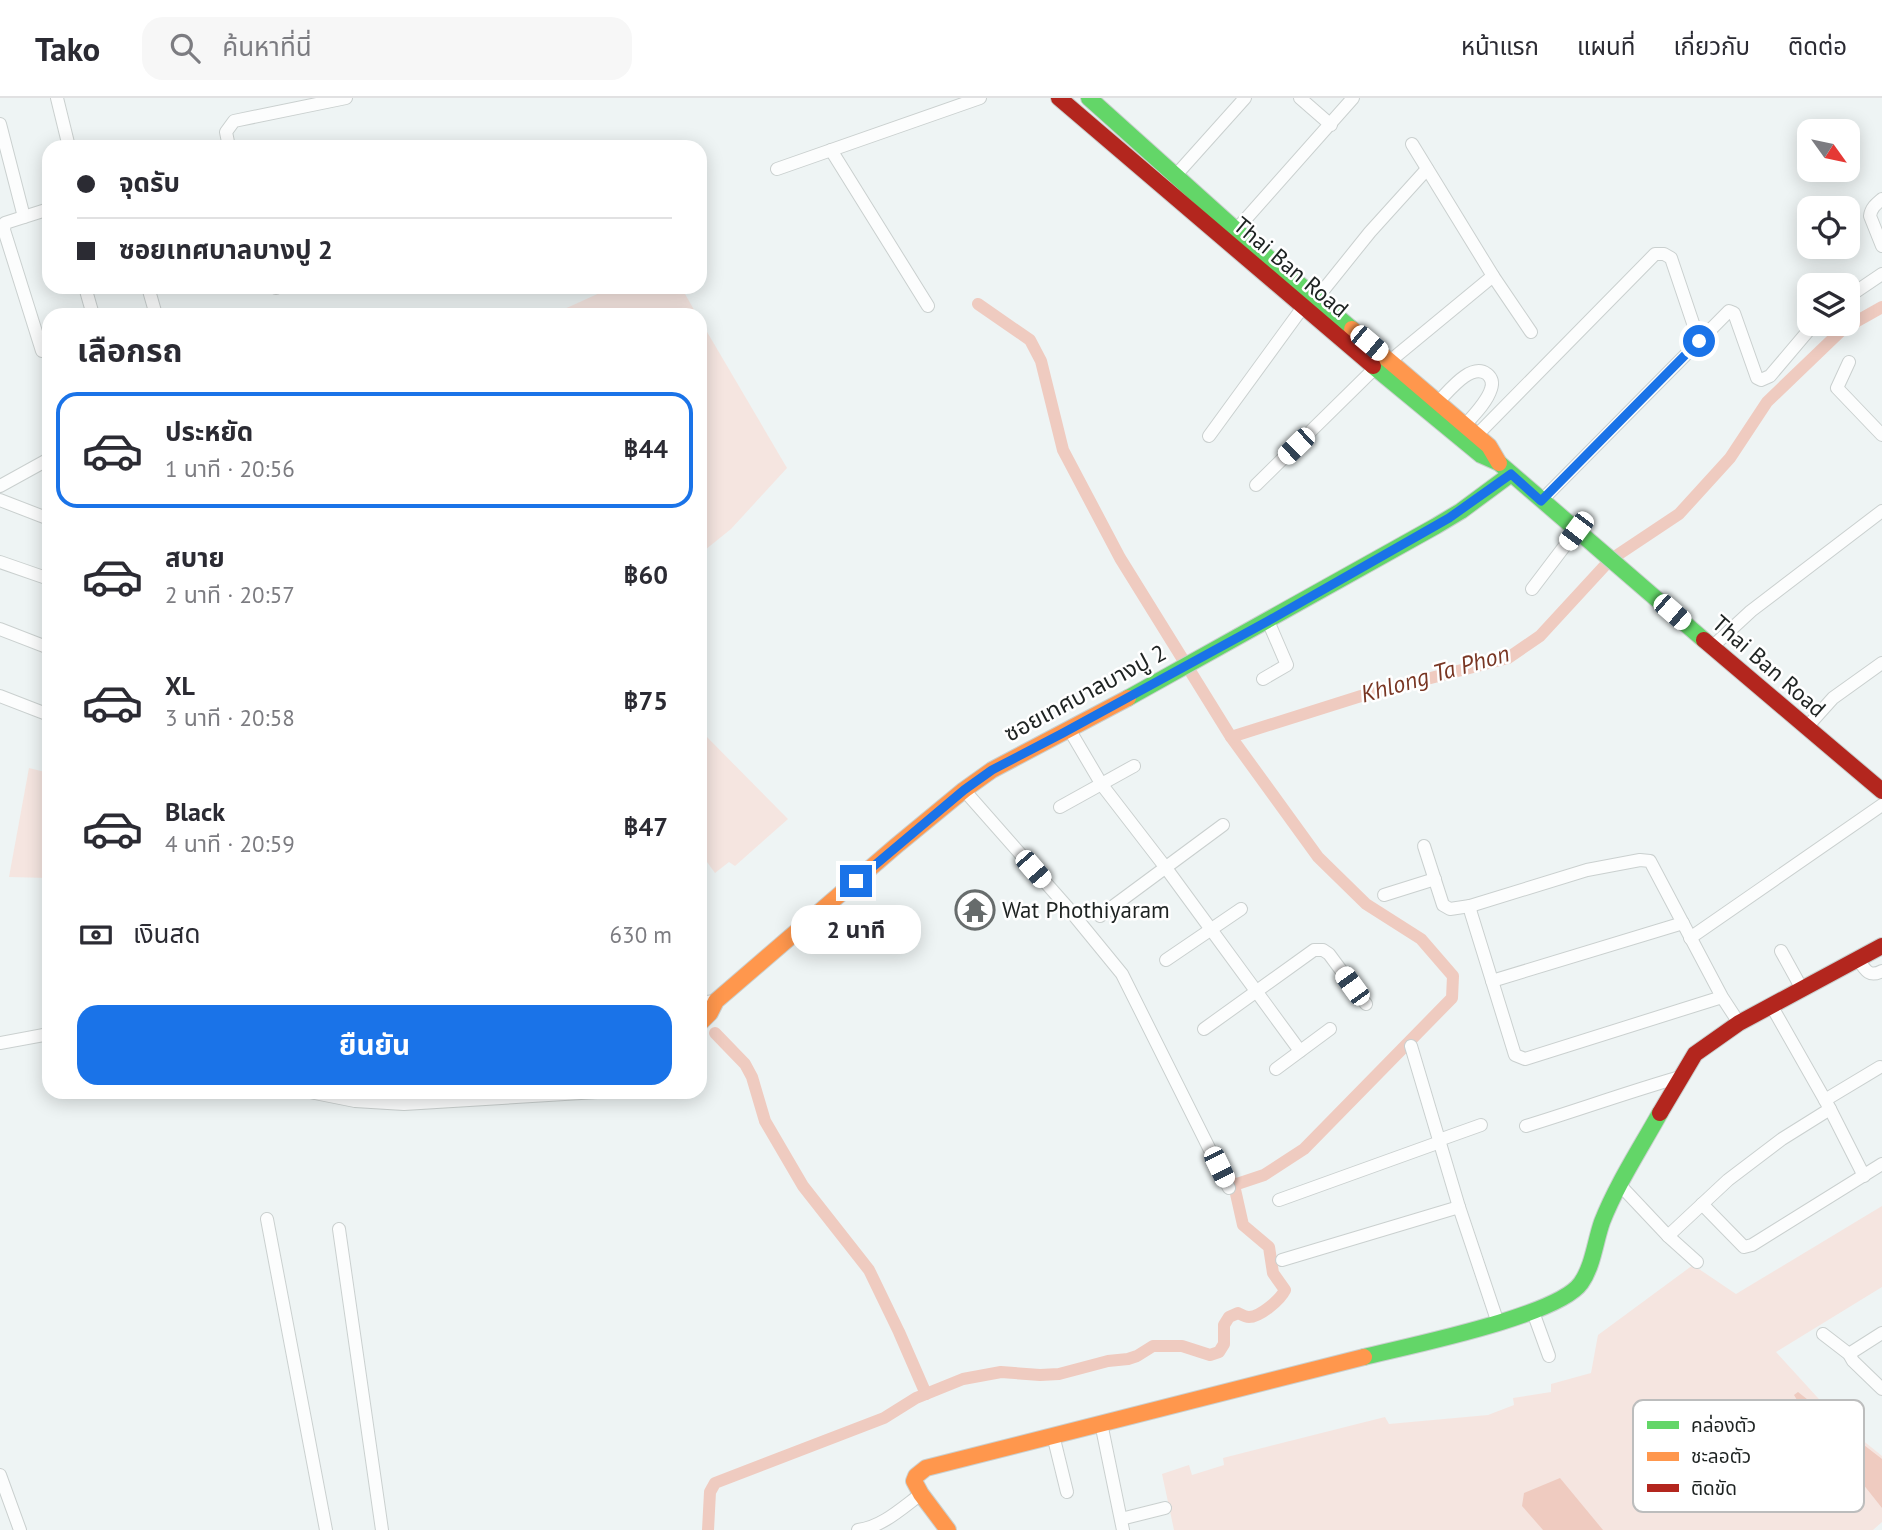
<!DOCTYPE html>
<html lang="th">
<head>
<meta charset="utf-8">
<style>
	:root { --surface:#fff; --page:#f7f7f7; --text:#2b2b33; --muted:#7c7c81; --line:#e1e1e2; --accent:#1a73e8 }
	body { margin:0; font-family:"PT Sans","Noto Sans Thai",sans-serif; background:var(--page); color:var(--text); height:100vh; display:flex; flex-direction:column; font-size:26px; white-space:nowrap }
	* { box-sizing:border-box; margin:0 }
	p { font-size:23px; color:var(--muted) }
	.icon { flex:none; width:38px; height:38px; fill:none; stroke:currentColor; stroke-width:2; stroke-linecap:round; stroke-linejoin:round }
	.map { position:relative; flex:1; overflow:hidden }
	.side { position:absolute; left:42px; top:210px; width:665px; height:791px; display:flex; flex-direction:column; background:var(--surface); border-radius:21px; box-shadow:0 4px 18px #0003 }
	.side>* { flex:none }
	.top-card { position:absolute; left:42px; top:42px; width:665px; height:154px; border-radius:21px; box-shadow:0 4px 18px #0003; display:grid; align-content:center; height:154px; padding:0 35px; background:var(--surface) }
	.needle { width:46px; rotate:123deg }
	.buttons { position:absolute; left:1797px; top:21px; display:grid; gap:14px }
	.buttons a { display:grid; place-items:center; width:63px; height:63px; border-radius:14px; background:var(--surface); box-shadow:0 4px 18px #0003; font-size:35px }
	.end { position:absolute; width:32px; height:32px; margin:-16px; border:9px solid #1a73e8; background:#fff; box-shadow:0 0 0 4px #fff }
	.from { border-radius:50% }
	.bubble { position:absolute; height:49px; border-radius:21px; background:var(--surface); box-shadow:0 4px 18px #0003; font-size:23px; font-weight:700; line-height:49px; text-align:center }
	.car { position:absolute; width:21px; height:42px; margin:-21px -10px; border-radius:9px; box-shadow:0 0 5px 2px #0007; background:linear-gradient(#fff 24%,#345 0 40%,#fff 0 76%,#345 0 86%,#fff 0) }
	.top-card b { display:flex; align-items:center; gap:24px; height:66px; font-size:26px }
	.top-card b+b { border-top:2px solid var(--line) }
	.top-card i { width:18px; height:18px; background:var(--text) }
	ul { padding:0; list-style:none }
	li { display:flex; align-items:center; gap:21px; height:116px; margin:0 14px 10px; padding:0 21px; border:4px solid transparent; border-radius:21px }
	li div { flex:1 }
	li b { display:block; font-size:26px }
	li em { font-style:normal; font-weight:700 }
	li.on { border-color:var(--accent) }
	li>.icon { width:63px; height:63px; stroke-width:1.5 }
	h2 { padding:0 35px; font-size:32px; line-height:84px }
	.pay { display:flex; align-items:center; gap:18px; height:77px; padding:0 35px; font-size:26px }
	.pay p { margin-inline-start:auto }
	.cta { display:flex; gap:14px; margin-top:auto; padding:14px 35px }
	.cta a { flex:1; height:80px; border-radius:21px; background:var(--accent); color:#fff; font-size:28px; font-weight:700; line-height:80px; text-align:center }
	header { display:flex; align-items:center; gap:42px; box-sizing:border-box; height:98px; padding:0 35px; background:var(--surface); border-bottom:2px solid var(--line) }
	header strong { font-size:33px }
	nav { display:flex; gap:38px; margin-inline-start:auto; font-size:24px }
	.search { width:490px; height:63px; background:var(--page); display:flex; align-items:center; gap:18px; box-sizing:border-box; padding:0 24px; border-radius:21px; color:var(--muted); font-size:26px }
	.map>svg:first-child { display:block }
	.green { fill:#f5e5e0 }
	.water { fill:#efcbc0 }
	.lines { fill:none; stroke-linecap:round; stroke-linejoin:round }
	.canal { stroke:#efcbc0; stroke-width:12 }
	.street-casing { stroke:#cad0cf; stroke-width:14 }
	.fast-casing { stroke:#cad0cf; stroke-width:18 }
	.slow-casing { stroke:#cad0cf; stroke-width:18 }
	.jam-casing { stroke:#cad0cf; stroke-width:18 }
	.street { stroke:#fcfdfd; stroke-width:12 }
	.fast { stroke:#63d668; stroke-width:16 }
	.slow { stroke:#ff974d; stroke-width:16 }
	.jam { stroke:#b3261e; stroke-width:16 }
	.route { stroke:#1a73e8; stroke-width:9 }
	.labels { text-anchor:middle; stroke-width:5; stroke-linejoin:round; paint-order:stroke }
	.street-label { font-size:23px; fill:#1e2322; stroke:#fff }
	.poi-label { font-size:23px; fill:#1e2322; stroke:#fff; text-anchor:start }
	.water-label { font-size:24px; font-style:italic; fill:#793623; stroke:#fff }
	.key { fill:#fff; stroke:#bcbdbd; stroke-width:2 }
	.key-label { font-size:19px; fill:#1e2322 }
</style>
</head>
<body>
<header>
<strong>Tako</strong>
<div class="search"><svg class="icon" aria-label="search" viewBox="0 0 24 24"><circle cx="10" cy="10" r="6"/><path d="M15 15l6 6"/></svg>ค้นหาที่นี่</div>
<nav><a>หน้าแรก</a><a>แผนที่</a><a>เกี่ยวกับ</a><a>ติดต่อ</a></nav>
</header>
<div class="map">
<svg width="1882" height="1432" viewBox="0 0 1882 1432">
	<rect width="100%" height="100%" fill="#eef4f4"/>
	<!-- green -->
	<g class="green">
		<path d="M613 189H681L697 217H551Z"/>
		<path d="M700 222 787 370 731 431 700 456Z"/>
		<path d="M700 632 788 721 735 768 729 764 715 775 707 764 700 769Z"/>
		<path d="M29 670 49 675V780L9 779Z"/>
		<path d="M1882 1108V1189L1776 1254 1839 1323 1882 1358V1424L1873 1432H1174L1162 1376 1189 1367 1192 1377 1224 1367 1223 1360 1385 1319 1389 1326 1488 1317 1514 1307 1513 1300 1551 1294V1286L1591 1275 1598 1237 1693 1167 1736 1196Z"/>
	</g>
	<!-- water -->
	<g class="water">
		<path d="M1798 1294 1822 1313V1327L1829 1332 1838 1327 1882 1361V1410L1863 1386 1811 1345 1785 1364 1778 1356 1808 1320 1794 1297Z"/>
		<path d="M1560 1380 1603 1432H1543L1522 1408 1524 1395Z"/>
	</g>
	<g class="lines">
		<!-- canal -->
		<g class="canal">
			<path d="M978 206 1030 242 1041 263 1063 352 1120 460 1231 639 1318 759 1366 806 1421 841 1453 878 1452 900 1304 1051 1264 1077 1234 1087"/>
			<path d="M1231 639 1361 598 1508 560 1540 538 1610 462 1679 416 1730 360 1767 304 1843 231 1882 209"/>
			<path d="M715 935 745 966 752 979 765 1023 803 1088 869 1172 899 1234 926 1296"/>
			<path d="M708 1432 710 1394 715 1385 884 1320 916 1300 963 1281 1001 1274 1040 1277 1059 1276 1108 1263 1128 1261 1137 1258 1153 1248H1182L1210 1257 1219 1254 1224 1246V1227L1229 1219 1238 1215C1242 1217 1245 1219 1249 1219 1260 1219 1280 1202 1285 1192L1273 1175 1269 1149 1243 1127 1234 1087 1230 1081"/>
		</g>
		<!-- street casing -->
		<g class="street-casing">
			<g id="street">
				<path d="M57 0 69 49"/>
				<path d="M1300 0 1331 27"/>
				<path d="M0 26 24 119"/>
				<path d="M1412 46 1493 178 1531 234"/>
				<path d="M229 49 226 34 234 23 346 0"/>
				<path d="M831 52 928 208"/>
				<path d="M777 71 980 0"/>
				<path d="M1176 77 1245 0"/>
				<path d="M1882 101C1876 106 1871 110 1870 118L1882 148"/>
				<path d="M1236 132 1353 0"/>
				<path d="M85 189 93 217"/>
				<path d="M148 189 156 217"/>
				<path d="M276 189V190"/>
				<path d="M1848 199 1882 176"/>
				<path d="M1317 200 1370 134 1427 71"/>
				<path d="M42 253 4 132 5 125 49 111"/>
				<path d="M1390 263 1493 178"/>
				<path d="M1849 264 1837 290 1882 337"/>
				<path d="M1438 304C1449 293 1471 264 1487 276 1492 280 1493 285 1491 291 1487 304 1474 317 1465 327"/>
				<path d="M1477 337 1655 156H1664L1671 160 1699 243"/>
				<path d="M1209 338 1303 209"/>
				<path d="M1256 387 1375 270"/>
				<path d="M0 388 49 361"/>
				<path d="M0 402 49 421"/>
				<path d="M1541 403 1729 213 1734 215 1757 280 1761 282 1770 278 1814 226"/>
				<path d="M0 464 49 481"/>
				<path d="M1532 491 1576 433"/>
				<path d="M0 531 49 550"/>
				<path d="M1712 549 1751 513 1882 413"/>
				<path d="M1263 581 1287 567 1268 523"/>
				<path d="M0 598 49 617"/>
				<path d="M1806 630 1833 600 1882 565"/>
				<path d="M1069 631 1102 687 1166 770 1300 953"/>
				<path d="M964 692 1068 810 1122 876 1229 1090"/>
				<path d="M1060 709 1134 668"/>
				<path d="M1424 748 1443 807 1450 811 1470 808"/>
				<path d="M1384 797 1435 781"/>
				<path d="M1100 818 1223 727"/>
				<path d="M1690 840 1882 707"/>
				<path d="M1781 853 1802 891"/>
				<path d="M1858 861C1865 872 1869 880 1882 873"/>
				<path d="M1166 862 1241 811"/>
				<path d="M1492 883 1683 825"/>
				<path d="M1722 899 1525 961 1515 957 1471 815 1470 808 1587 772 1640 762 1650 763 1722 899 1739 925"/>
				<path d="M1771 907 1825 1002"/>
				<path d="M700 908 706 904 716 903"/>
				<path d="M1204 931 1314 852H1323L1329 856 1366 906"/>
				<path d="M0 945 49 936"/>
				<path d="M1411 948 1459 1109 1498 1225"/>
				<path d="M1276 971 1330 931"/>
				<path d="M310 994 355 1003 404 1006 597 994"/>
				<path d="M1830 1011 1864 1078"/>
				<path d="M1526 1028C1578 1012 1628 994 1680 979"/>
				<path d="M1439 1042 1481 1027"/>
				<path d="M1619 1086 1668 1138 1697 1164"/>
				<path d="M1279 1102 1440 1044"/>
				<path d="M1702 1106 1744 1149 1752 1147 1882 1066"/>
				<path d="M267 1121 326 1432"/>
				<path d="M339 1131 382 1432"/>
				<path d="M1668 1138 1728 1082 1782 1041 1830 1011 1825 1002 1880 969"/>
				<path d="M1282 1162 1459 1109"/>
				<path d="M1533 1214 1549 1258"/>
				<path d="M1823 1236 1849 1256 1853 1263 1882 1291"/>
				<path d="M1849 1256 1882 1235"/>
				<path d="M1101 1325 1123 1432"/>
				<path d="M1053 1337 1067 1394"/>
				<path d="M0 1377 20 1432"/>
				<path d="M1121 1421 1165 1410"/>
				<path d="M858 1432C882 1429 902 1410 921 1396"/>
			</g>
		</g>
		<!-- fast casing -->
		<g class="fast-casing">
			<g id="fast">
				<path d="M1089 0 1236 132 1352 231"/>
				<path d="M1373 268 1481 357 1499 365 1704 542"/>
				<path d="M1128 600 1436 428 1461 413 1511 376"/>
				<path d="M1364 1259C1408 1248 1558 1218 1581 1185 1593 1168 1595 1144 1602 1124 1617 1086 1640 1051 1660 1015"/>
			</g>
		</g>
		<!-- slow casing -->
		<g class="slow-casing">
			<g id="slow">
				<path d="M1352 231 1489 348 1499 365"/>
				<path d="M700 925 710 915 716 903 896 748 964 692 992 672 1128 600"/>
				<path d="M948 1432 921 1396 914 1383 916 1378 926 1370 1364 1259"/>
			</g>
		</g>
		<!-- jam casing -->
		<g class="jam-casing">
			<g id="jam">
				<path d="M1059 0 1373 268"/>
				<path d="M1704 542 1882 693"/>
				<path d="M1660 1015 1695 956 1739 925 1882 848"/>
			</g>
		</g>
		<!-- street -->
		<use href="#street" class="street"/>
		<!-- fast -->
		<use href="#fast" class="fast"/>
		<!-- slow -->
		<use href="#slow" class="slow"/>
		<!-- jam -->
		<use href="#jam" class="jam"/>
	</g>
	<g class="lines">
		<!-- route -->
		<path class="route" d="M856 783 964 692 992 672 1063 635 1268 523 1449 420 1511 376 1541 403 1699 243"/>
	</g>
	<!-- icons -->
	<defs>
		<g id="temple-ring" transform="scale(2.0125)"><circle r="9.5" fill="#fff" stroke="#676c6c" stroke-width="1.5"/><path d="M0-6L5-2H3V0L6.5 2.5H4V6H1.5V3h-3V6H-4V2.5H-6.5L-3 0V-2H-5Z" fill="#676c6c"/></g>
	</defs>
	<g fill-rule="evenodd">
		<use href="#temple-ring" x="975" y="812"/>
	</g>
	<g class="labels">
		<!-- street labels -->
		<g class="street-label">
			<text transform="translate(1291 169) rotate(40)" y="8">Thai Ban Road</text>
			<text transform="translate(1769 568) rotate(41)" y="8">Thai Ban Road</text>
			<text transform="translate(1085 595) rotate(-28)" y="8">ซอยเทศบาลบางปู 2</text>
		</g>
		<!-- poi labels -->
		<g class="poi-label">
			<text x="1002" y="820">Wat Phothiyaram</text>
		</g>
		<!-- water labels -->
		<g class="water-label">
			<text transform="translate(1435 576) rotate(-16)" y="8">Khlong Ta Phon</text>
		</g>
	</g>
	<!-- legend -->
	<rect x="1633" y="1302" width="231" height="112" rx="10" class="key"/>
	<rect x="1647" y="1323" width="32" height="8" fill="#63d668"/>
	<rect x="1647" y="1354" width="32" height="9" fill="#ff974d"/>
	<rect x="1647" y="1386" width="32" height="8" fill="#b3261e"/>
	<g class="key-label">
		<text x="1691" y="1334">คล่องตัว</text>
		<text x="1691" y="1365">ชะลอตัว</text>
		<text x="1691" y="1397">ติดขัด</text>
	</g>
</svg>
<div class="buttons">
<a><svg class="needle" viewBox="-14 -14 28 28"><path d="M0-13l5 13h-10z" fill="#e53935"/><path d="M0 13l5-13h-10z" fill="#7c7c81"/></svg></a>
<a><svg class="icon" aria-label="locate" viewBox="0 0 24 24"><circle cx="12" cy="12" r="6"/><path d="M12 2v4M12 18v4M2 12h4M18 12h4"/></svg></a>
<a><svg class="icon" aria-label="layers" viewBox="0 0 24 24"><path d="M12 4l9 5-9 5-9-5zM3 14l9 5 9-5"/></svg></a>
</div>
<i class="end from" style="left:1699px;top:243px"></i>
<i class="end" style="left:856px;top:783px"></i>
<div class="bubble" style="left:791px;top:807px;width:130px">2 นาที</div>
<i class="car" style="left:1369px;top:245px;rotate:130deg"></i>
<i class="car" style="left:1296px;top:348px;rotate:226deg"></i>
<i class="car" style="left:1576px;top:433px;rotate:217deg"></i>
<i class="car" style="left:1672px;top:514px;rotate:131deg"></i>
<i class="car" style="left:1033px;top:771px;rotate:139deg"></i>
<i class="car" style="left:1352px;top:888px;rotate:324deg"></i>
<i class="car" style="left:1219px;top:1069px;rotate:154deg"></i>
<div class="top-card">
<b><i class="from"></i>จุดรับ</b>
<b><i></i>ซอยเทศบาลบางปู 2</b>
</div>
<section class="side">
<h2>เลือกรถ</h2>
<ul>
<li class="on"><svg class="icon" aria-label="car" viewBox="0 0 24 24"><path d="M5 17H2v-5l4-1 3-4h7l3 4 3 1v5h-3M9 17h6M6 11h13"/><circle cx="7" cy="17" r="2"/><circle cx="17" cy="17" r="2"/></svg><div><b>ประหยัด</b><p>1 นาที · 20:56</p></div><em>฿44</em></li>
<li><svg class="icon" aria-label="car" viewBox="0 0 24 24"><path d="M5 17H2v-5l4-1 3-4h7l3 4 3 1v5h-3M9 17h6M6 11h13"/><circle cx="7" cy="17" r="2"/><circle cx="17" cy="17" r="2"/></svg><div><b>สบาย</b><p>2 นาที · 20:57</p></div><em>฿60</em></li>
<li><svg class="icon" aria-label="car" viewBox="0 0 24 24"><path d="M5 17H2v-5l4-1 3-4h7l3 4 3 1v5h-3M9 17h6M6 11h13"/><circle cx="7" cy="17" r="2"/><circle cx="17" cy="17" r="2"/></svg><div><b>XL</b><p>3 นาที · 20:58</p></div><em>฿75</em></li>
<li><svg class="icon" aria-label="car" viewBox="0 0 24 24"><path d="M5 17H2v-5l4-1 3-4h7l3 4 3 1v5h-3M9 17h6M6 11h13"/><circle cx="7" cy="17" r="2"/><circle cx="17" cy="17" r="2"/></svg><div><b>Black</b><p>4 นาที · 20:59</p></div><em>฿47</em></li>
</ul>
<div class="pay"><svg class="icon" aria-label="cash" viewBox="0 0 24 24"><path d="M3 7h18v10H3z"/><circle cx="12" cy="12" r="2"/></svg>เงินสด<p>630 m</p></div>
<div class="cta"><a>ยืนยัน</a></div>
</section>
</div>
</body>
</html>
